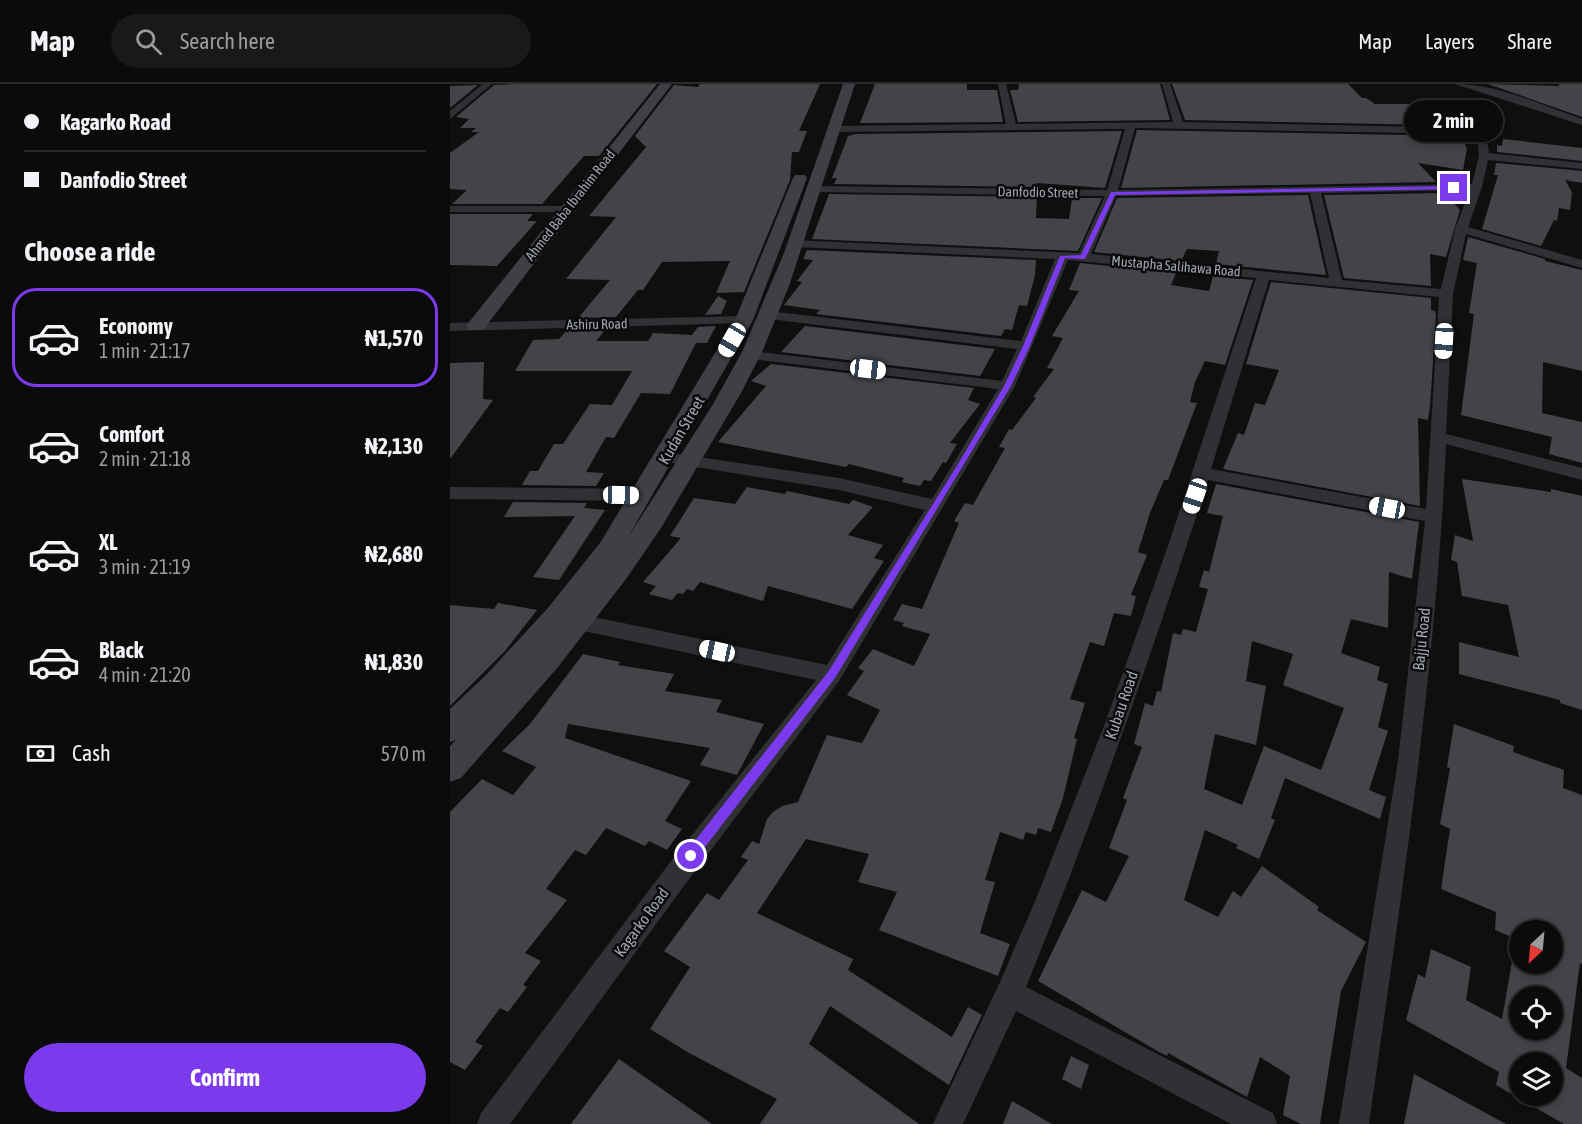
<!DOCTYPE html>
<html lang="en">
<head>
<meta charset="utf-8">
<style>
	:root { --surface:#0b0b0c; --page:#19191a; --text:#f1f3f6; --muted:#9a9b9d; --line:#2b2b2d; --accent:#7c3aed }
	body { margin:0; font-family:"Asap Condensed",sans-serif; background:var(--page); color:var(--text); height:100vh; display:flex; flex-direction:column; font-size:22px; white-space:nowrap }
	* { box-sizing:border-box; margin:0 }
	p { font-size:20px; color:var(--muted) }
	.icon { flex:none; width:33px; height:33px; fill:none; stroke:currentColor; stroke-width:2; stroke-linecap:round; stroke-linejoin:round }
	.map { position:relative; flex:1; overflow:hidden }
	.sheet { display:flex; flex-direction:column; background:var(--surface); width:450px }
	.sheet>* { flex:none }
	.guide { display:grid; align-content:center; height:132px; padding:0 24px; background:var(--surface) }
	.needle { width:39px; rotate:206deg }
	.controls { position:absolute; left:1059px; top:836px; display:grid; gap:12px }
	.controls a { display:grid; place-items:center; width:54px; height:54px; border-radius:50%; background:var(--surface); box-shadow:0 3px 9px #0003,0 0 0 2px var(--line); font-size:30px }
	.end { position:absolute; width:27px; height:27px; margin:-14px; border:8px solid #7c3aed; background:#fff; box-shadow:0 0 0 3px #fff }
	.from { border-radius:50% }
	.bubble { position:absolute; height:42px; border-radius:21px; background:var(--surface); box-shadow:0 3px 9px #0003,0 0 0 2px var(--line); font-size:20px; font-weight:700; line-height:42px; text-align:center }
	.car { position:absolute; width:18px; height:36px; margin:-18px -9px; border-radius:8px; box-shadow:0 0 4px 2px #0007; background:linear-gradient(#fff 24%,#345 0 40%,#fff 0 76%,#345 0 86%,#fff 0) }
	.guide b { display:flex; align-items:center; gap:21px; height:57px; font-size:22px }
	.guide b+b { border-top:2px solid var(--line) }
	.guide i { width:15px; height:15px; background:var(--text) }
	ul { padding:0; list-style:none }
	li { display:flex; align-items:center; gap:18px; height:99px; margin:0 12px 9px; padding:0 12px; border:3px solid transparent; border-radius:24px }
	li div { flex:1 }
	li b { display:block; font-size:22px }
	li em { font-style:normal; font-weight:700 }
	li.on { border-color:var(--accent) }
	li>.icon { width:54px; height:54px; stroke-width:1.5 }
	h2 { padding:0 24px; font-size:27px; line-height:72px }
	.pay { display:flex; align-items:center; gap:15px; height:66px; padding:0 24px; font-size:22px }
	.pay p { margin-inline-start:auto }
	.primary-button { display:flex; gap:12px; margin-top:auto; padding:12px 24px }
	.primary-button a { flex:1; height:69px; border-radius:36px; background:var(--accent); color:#fff; font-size:24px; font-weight:700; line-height:69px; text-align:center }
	header { display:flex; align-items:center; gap:36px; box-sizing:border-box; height:84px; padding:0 30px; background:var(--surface); border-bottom:2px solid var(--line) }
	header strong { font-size:28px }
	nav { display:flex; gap:33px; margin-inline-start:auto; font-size:21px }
	.search { width:420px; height:54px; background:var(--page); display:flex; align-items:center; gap:15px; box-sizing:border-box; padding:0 21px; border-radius:33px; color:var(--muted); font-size:22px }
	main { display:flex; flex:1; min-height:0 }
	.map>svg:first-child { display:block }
	.building { fill:#434448; fill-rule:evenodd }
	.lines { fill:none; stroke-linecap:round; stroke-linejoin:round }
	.street { fill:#303135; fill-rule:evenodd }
	.secondary { fill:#3f4045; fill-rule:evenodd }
	.route { fill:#7c3aed }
	.labels { text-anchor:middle; stroke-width:5; stroke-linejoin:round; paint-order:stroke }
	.far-street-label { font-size:14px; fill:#a1a6b0; stroke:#0a0a0b }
	.street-label { font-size:16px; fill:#a1a6b0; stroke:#0a0a0b }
</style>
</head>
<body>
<header>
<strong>Map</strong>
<div class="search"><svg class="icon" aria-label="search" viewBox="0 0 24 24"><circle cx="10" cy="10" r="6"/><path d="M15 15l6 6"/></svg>Search here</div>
<nav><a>Map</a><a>Layers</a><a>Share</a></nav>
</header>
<main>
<section class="sheet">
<div class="guide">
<b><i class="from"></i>Kagarko Road</b>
<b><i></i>Danfodio Street</b>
</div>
<h2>Choose a ride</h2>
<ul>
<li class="on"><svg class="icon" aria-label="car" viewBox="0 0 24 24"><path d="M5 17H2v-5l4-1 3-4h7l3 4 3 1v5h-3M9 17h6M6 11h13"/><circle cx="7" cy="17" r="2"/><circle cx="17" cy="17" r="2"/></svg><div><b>Economy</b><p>1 min · 21:17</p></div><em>₦1,570</em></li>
<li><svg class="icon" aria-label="car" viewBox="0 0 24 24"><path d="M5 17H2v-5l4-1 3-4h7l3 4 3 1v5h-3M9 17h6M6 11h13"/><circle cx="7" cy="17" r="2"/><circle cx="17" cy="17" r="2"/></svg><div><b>Comfort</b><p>2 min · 21:18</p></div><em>₦2,130</em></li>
<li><svg class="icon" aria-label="car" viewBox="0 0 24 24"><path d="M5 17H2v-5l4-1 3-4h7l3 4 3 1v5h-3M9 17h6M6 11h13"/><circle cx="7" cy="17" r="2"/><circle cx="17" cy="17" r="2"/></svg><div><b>XL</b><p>3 min · 21:19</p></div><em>₦2,680</em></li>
<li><svg class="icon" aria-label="car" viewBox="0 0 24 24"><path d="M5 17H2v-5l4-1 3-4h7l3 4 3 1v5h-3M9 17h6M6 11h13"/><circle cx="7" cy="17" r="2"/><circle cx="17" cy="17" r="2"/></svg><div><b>Black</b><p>4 min · 21:20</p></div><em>₦1,830</em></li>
</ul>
<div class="pay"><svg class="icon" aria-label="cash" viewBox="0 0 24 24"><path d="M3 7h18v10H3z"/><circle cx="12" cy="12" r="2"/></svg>Cash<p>570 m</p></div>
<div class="primary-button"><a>Confirm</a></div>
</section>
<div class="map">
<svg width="1132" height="1040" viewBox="0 0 1132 1040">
	<rect width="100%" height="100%" fill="#0f0f10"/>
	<!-- building -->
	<g class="building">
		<path d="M66 0H207L149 72H134L92 120H2L17 106 0 105V69L29 48H21L26 44H10L19 35 6 33 44 1Z"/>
		<path d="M250 0H370L349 47H357L349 68H342L340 96 294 208 266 209 280 177 212 178 193 206H188L166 233 128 234 160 196 116 195 166 133 139 132 196 63 185 52 224 1 248 3Z"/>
		<path d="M425 0H517V6H547L553 38 410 39Z"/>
		<path d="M569 0H710L720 36 568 38 560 6H568Z"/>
		<path d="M722 0H898L912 14H916L925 20H971L983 41 735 36Z"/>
		<path d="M1038 0 1109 2V0H1132V33Z"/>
		<path d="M28 1 0 24V2Z"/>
		<path d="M687 46 1009 52 1017 64 1013 86 968 79 986 98 671 104Z"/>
		<path d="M672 47 655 104 587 99V103L384 100 387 94H382L398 52 406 50Z"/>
		<path d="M1053 55 1132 64V77L1047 68V61L1052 62Z"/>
		<path d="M1046 79 1132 87V99L1115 96 1122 108 1120 126 1109 124 1107 137 1104 136 1091 162 1032 145 1048 91H1044Z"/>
		<path d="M995 109 1010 126 996 173 980 170 981 202 894 194 874 111Z"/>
		<path d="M379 110 587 113 586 134 619 135 622 114H652L628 167 362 155Z"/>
		<path d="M858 111 876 191 766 180 769 167 737 165 731 177 644 168 667 114Z"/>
		<path d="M0 130H83L77 137H87L47 182 0 181Z"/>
		<path d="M1018 153 1095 175V177L1132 186V287L1093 278 1092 329 1132 338V379L1099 370 1102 353 1011 331 1024 230 1019 229 1027 179 1013 176Z"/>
		<path d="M357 166 586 176 585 191 577 222 569 221 562 246 555 245 551 252 366 230 370 226 334 221 352 198 347 197 363 176 353 175Z"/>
		<path d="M630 179 726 189 721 201 759 207 763 192 803 196 775 281 755 277 745 298 740 318 747 319 718 396H714L700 429 688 468 697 471 681 511 686 512 681 532 664 529 654 562 640 558 620 615 635 619 624 654 627 655 613 714 601 748 588 744 586 751 576 748 573 756 550 748 535 796 545 798 530 849 560 860 548 892 429 846 447 808 408 798 419 770 356 755 307 829 403 875 398 886 502 953 518 923 532 931 499 1001 380 922 359 960 469 1040H310L327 1015 239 969 200 945 240 883 214 867 257 809 269 816 298 776 291 773 302 757 309 760 317 735 323 728 332 722 348 718 377 651 412 659 430 626 397 611 414 587 408 584 423 565 464 582 480 550 452 542 454 539 443 536 452 520 472 525 509 439 504 437 515 419 523 421 555 364 549 363 559 345 562 346 586 314 583 313 604 285 597 284 613 254 602 252 629 207 619 206Z"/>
		<path d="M821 198 981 214V226L985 227 986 231 980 323 978 336 968 334 970 422 773 385 788 349 794 351 805 319 815 321 829 286 796 280Z"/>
		<path d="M268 212 277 217 271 230 255 231Z"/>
		<path d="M266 242 257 259H246L220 310 191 309 164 354 156 353 136 388 154 389 146 402 72 401 80 387H88L104 360H113L140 320 162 321 182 287H65L83 256 109 255 117 246 156 245 146 257H198L203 249 242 251 248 243Z"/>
		<path d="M355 242 545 265 530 292 331 268Z"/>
		<path d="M34 278 33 315 43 316 0 375V279Z"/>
		<path d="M321 280 524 304 518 316 530 320 500 359 507 360 496 379 493 378 481 397 474 396 470 402 452 398 454 394 399 380 396 383 268 358 316 302 301 297Z"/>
		<path d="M1012 395 1101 408V405L1132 412V626L1110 619V616L1009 590V558L1069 573 1058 521 1012 512 1007 478 1001 476 1005 451 1023 457Z"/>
		<path d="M766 400 969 438 962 495 939 488 938 544 901 535 891 569 930 583 927 596 938 600 928 643 938 647 919 706 936 713 930 735 835 694 821 734 825 736 809 775 786 764 788 761 755 746 734 816 768 833 783 807 791 813 812 782 869 823 867 826 916 858 891 907 870 1040H851L833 1031 840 992 810 973 797 1013 718 969 717 972 709 968 588 897 632 806 656 818 679 772 659 764 677 716 673 714 692 663 684 660 695 619 703 622 707 607 711 608 723 549 731 551 733 545 746 548 758 505 749 503 754 486 759 488 773 432 757 429ZM802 557 843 570 833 601 894 624 871 686 814 662 792 721 754 705 765 650 806 661 816 602 796 597Z"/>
		<path d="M297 403 335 410 337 407 399 420 403 416 423 423 398 451 433 461 424 474 434 477 402 525 318 502 313 517 250 498 243 507 237 505 233 510 228 509 222 516 199 510 206 502 193 498 231 454 220 452 244 414 285 420Z"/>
		<path d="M63 418 137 419 134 424 155 426 109 496 83 493 125 432 54 433Z"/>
		<path d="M48 519 87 526 55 567 0 622V521L44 525Z"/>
		<path d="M133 570 170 578 168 581 224 590 215 607 272 616 266 628 314 640 287 691 250 681 260 664 118 640 115 654 241 697 215 737 232 745 217 766 199 757 195 762 156 744 136 771 125 766 96 805 117 816 75 869 91 877 73 901 77 903 58 928 50 924 25 958 33 962 15 986 0 978V728L32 695 63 711 86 683 52 667 80 640Z"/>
		<path d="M1004 640 1064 662 1063 668 1114 686 1113 704 1132 711V880L1130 879 1116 984 1132 994V1040H1114L1046 1001 1049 988 956 936 968 890 975 894 981 865 1021 883 1016 916 1052 935 1066 855 1045 846 1046 828 991 805 1000 745 990 740 1000 684 997 683ZM1070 846H1102V879H1070ZM1070 912H1102V945H1070ZM1070 978H1102V1011H1070Z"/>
		<path d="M621 972 639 981 631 1005 612 995Z"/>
		<path d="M169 975 262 1040H121Z"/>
		<path d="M964 990 1056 1040H954Z"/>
		<path d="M562 1017 602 1040H553Z"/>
	</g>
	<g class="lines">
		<!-- street -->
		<g class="street">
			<path d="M33 0H42L0 35V27Z"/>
			<path d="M548 0H556L566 40 723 38 712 0H720L733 38 1023 44 1028 47 1023 50 685 44 668 106 1022 100 1029 72 1028 61 1033 58 1038 61 1039 69 1132 79V85L1038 76 1032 103 1018 143 1132 176V184L1016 150 1003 210 996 350 1132 384V396L996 360C986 588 951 814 919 1040H889L948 677 975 437 758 396C703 567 644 736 576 903L823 1029 827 1040H781L566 927 513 1040H483L550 898 586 815 654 642 718 462 806 194 618 176 565 302 389 597 236 799 60 1040H27L31 1029 218 781 366 596 129 546 122 543 119 538 122 533 129 530 377 581 475 426 389 406 215 378 209 377 207 373 209 369 215 368 389 394 482 415 548 305 301 275 294 271 301 267 552 297 567 265 319 235 312 231 319 227 571 257 605 175 346 163 342 162V156L629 169 655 112 364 108 358 105 364 102 657 106 675 45 384 48 379 45 384 42 556 40ZM1020 106 1005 145 991 205 892 196 871 109ZM860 109 879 194 641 170 666 112ZM819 196 989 213 976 425 761 385Z"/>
			<path d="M1005 0C1048 0 1091 21 1132 35V41Z"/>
			<path d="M0 122H117L123 125 117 128H0Z"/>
			<path d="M294 232 301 236 299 239 0 247V239Z"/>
			<path d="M0 403 193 405 199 407 202 411 199 415 193 417 0 415Z"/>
		</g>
		<!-- secondary -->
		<g class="secondary">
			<path d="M210 0H222L33 246H19L16 242 19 238Z"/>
			<path d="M393 0H405L339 202 312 268 291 309 211 444 176 495 108 583 11 694 0 698V662L6 656 0 658V625L37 590 97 525 150 459 285 236 343 94 345 91H355L357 94 303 236 177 455 262 322 292 268 334 169Z"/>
		</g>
	</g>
	<!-- route -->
	<path class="route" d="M1004 102 1006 105 665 111 635 175 615 174 580 262 561 302 385 594 245 776H236L235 772 236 768 378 588 508 380 554 302 573 262 610 172 631 171 661 108Z"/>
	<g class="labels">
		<!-- far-street labels -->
		<g class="far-street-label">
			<text transform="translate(588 108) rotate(1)" y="5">Danfodio Street</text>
			<text transform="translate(120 121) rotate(-52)" y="5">Ahmed Baba Ibrahim Road</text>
			<text transform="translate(726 182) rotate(5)" y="5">Mustapha Salihawa Road</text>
			<text transform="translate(147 240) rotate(-1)" y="5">Ashiru Road</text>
		</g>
		<!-- street labels -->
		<g class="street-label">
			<text transform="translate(231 346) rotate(-60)" y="6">Kudan Street</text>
			<text transform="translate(971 555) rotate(-84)" y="6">Bajju Road</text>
			<text transform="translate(671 621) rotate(-71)" y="6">Kubau Road</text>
			<text transform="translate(191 838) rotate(-54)" y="6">Kagarko Road</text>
		</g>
	</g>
</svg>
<div class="controls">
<a><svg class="needle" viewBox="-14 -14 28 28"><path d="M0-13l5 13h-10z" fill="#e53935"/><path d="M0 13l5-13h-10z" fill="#9a9b9d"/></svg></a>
<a><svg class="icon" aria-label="locate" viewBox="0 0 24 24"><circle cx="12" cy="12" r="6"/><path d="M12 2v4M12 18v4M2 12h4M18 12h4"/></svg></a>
<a><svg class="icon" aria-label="layers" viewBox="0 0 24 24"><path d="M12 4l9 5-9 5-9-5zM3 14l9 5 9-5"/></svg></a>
</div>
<i class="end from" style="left:241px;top:772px"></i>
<i class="end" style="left:1004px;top:104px"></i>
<div class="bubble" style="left:954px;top:16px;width:99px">2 min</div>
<i class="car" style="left:282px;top:256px;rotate:210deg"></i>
<i class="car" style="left:994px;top:257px;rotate:183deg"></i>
<i class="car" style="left:418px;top:285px;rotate:97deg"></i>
<i class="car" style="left:171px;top:411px;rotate:91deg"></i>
<i class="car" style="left:745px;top:412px;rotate:199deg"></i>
<i class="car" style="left:937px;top:424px;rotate:281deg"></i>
<i class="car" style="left:267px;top:567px;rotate:282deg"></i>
</div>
</main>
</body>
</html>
